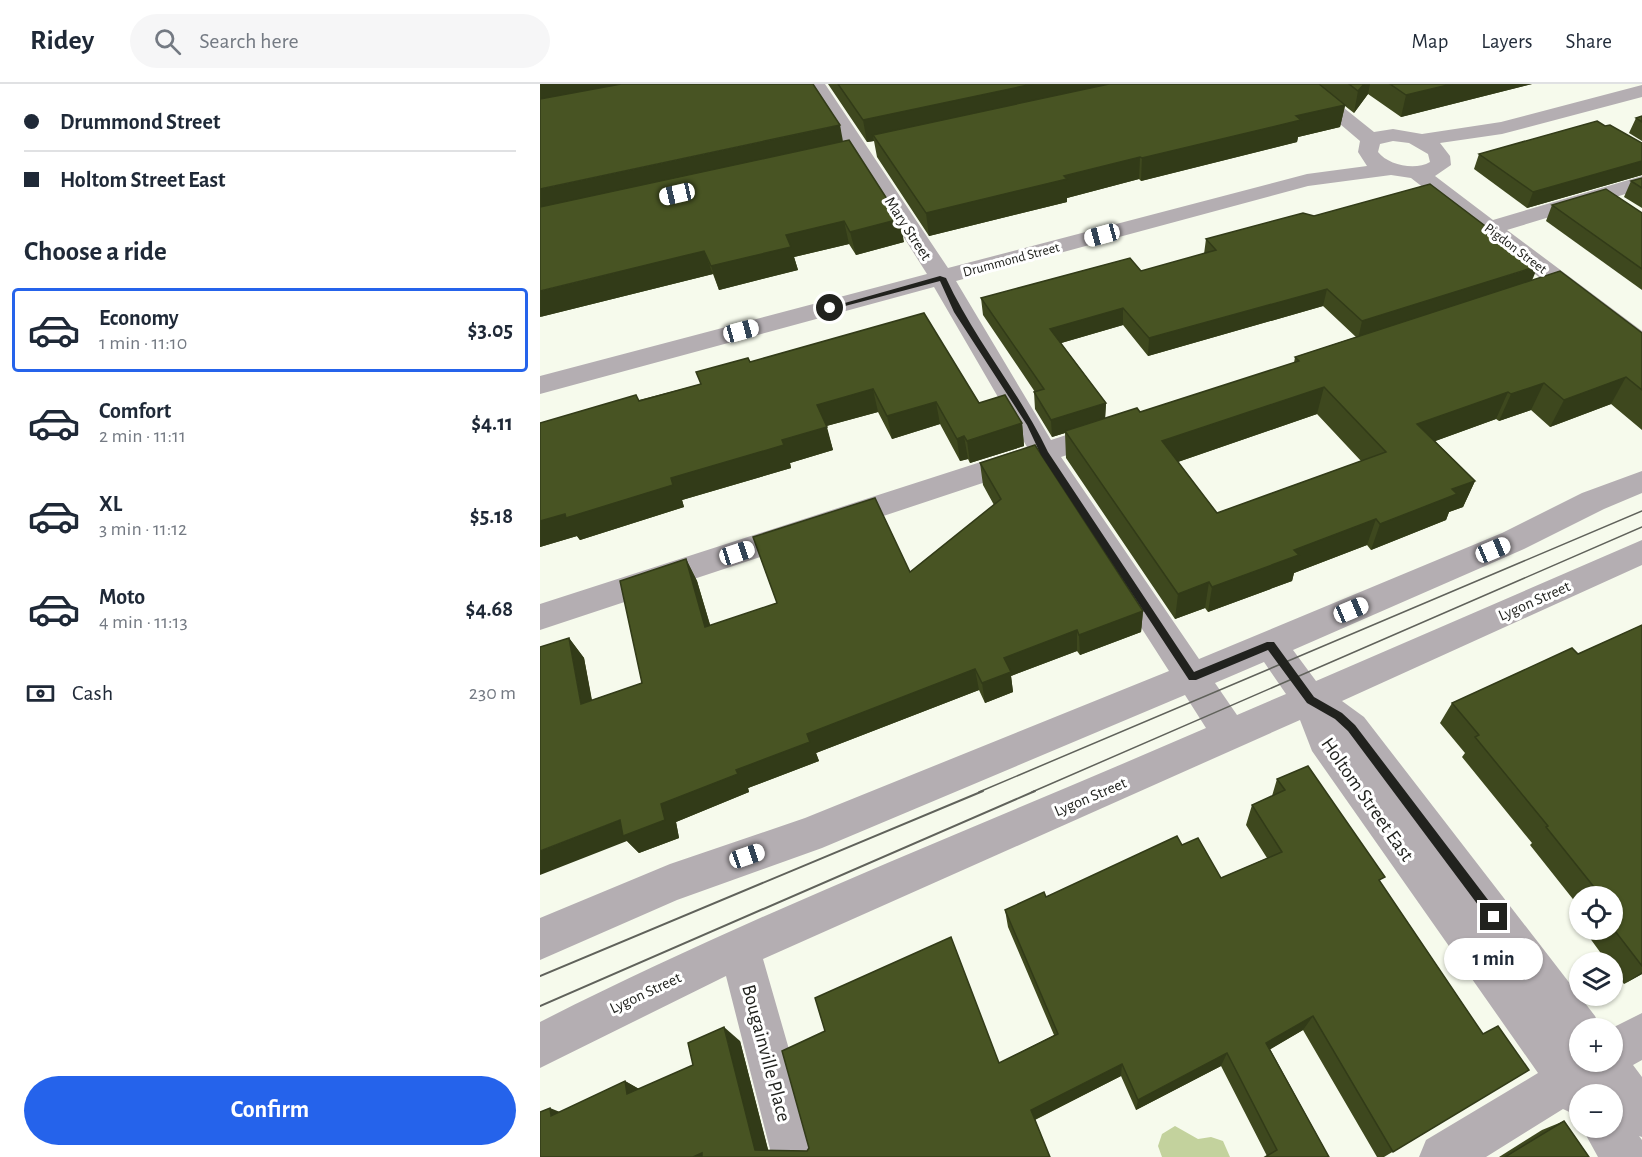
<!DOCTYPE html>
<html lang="en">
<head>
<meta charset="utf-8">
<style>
	:root { --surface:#fff; --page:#f6f6f7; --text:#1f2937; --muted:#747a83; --line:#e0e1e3; --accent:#2563eb }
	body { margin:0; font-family:"Alegreya Sans",sans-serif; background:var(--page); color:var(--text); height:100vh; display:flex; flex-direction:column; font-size:22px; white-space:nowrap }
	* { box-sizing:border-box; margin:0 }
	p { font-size:20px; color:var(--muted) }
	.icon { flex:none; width:33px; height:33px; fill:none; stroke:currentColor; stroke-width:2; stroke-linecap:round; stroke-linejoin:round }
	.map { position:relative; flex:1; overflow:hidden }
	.sheet { display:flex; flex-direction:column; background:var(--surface); width:540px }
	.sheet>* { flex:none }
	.guide { display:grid; align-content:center; height:132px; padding:0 24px; background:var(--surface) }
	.fabs { position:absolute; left:1029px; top:802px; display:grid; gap:12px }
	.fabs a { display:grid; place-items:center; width:54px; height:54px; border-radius:50%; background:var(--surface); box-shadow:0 2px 4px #0004; font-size:30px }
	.end { position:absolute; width:27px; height:27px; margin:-14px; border:8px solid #21221e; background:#fff; box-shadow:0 0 0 3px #fff }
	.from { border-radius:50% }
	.bubble { position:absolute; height:42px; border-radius:21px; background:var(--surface); box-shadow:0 2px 4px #0004; font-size:20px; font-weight:600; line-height:42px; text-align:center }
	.car { position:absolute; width:18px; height:36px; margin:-18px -9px; border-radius:8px; box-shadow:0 0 4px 2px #0007; background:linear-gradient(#fff 24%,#345 0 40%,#fff 0 76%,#345 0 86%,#fff 0) }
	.guide b { display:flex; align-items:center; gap:21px; height:57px; font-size:22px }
	.guide b+b { border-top:2px solid var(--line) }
	.guide i { width:15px; height:15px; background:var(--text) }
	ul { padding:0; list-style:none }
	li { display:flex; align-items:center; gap:18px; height:84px; margin:0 12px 9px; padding:0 12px; border:3px solid transparent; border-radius:6px }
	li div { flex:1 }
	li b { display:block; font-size:22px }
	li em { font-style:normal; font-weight:600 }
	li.active { border-color:var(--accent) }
	li>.icon { width:54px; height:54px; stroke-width:1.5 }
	h2 { padding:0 24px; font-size:27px; line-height:72px }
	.pay { display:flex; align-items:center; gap:15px; height:66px; padding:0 24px; font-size:22px }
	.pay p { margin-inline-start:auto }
	.primary-button { display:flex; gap:12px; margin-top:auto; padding:12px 24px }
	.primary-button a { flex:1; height:69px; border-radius:36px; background:var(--accent); color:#fff; font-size:24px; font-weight:600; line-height:69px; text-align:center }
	header { display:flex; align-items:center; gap:36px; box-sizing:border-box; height:84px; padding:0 30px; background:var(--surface); border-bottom:2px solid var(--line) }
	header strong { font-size:28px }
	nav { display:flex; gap:33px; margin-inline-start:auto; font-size:21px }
	.search { width:420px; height:54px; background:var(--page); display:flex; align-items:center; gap:15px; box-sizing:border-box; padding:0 21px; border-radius:33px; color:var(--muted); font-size:22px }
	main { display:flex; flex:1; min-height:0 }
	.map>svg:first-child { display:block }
	.water { fill:#c3d29d }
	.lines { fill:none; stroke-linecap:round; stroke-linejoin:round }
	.minor { fill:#b4aeb2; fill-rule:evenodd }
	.tram-far1 { stroke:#60625b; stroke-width:1.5 }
	.tram { stroke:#60625b; stroke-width:2 }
	.wall { fill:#3e481e; fill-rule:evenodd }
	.shaded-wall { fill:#323b18 }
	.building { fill:#485423; stroke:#323b18; stroke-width:1.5; fill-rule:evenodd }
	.route { fill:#21221e }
	.labels { text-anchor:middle; stroke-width:6; stroke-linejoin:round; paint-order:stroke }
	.far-street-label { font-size:14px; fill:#21221e; stroke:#fff }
	.street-label { font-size:16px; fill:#21221e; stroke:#fff }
	.near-street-label { font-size:20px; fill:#21221e; stroke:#fff }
</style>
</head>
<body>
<header>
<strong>Ridey</strong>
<div class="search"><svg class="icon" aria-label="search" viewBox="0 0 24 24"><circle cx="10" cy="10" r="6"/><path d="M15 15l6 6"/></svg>Search here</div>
<nav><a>Map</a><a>Layers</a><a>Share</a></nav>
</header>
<main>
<section class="sheet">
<div class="guide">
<b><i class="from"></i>Drummond Street</b>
<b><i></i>Holtom Street East</b>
</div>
<h2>Choose a ride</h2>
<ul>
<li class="active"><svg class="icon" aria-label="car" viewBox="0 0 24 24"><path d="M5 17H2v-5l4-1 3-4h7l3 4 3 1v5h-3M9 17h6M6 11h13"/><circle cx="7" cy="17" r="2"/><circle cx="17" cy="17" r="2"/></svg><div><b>Economy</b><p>1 min · 11:10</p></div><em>$3.05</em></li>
<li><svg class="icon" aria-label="car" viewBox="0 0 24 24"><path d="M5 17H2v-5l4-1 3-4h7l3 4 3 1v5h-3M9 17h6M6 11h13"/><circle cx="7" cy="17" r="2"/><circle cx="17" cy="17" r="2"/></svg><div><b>Comfort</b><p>2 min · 11:11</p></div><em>$4.11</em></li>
<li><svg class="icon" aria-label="car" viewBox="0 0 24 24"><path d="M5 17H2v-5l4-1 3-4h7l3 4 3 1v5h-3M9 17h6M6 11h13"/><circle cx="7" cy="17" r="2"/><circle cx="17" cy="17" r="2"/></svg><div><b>XL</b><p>3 min · 11:12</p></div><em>$5.18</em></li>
<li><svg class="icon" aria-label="car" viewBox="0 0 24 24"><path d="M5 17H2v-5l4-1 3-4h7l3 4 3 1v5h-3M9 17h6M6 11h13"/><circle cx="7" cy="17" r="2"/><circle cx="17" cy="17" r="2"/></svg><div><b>Moto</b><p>4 min · 11:13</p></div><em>$4.68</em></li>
</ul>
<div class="pay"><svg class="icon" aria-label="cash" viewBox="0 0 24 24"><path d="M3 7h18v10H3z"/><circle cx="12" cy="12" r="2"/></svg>Cash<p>230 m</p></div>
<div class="primary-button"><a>Confirm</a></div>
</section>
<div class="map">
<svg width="1102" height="1073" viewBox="0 0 1102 1073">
	<rect width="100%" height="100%" fill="#f6faec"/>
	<!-- water -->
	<path class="water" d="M635 1042 658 1055 671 1053 683 1057 690 1073H622L618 1062 622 1050Z"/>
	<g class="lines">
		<!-- minor -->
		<path class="minor" d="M267 0H285L408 184 767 90 827 82 818 68 820 57 753 0H774L834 48 853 45 882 50 961 38 1102 1V13L962 50 900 59 910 72 911 81 895 92 953 136 1102 92V105L967 146 1102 247V268L1093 266 871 94 851 91 768 102 416 197 511 356 569 337 579 340 583 347 579 354 521 373 659 575 962 449 1042 409 1102 387V409L1064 425 984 465 753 566 776 597 1102 456V481L802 617 824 633 1055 932 1061 945H1040V978H1072L1070 945 1102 929V976L1093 981 1102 993V1053L1099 1052 1102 1056V1073H1058L1042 1044H1072V1011H1040V1033L1023 1025 946 1073H879L886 1056 998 989 772 667 760 636 223 875 280 1073H232L186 892 0 984V938C216 828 443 741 666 644L645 611 282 764 137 816 0 876V834L130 780 265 734 629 587 497 381 0 546V520L487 363 394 203 0 310V292L387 190ZM853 57 869 59 888 70 890 78C875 87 848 81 838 68L840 60ZM724 578 746 610 697 631 675 599Z"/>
		<!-- tram-far1 -->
		<g class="tram-far1">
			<path d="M439 708 1102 427"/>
			<path d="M492 708 1102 443"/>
		</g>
		<!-- tram -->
		<g class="tram">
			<path d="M0 892 443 707"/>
			<path d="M0 922 495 707"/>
		</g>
	</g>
	<!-- wall -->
	<g class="wall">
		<path d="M288 0H992L861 33 828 10 814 29 805 22 800 43 758 53 757 58 601 97 599 95 527 114V118L389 152 337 73 334 57 327 58Z"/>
		<path d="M1102 32V57L1089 49 1096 34Z"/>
		<path d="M1065 42 1102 59V91L987 124 934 85 939 70Z"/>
		<path d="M303 58 364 158 316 171 309 160 254 173 258 186 179 206 173 190 0 233Z"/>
		<path d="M1102 94V124L1084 113 1091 97Z"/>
		<path d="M1012 121 1102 129V206L1006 137Z"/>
		<path d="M666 155 992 196 1102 249V346L1071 320 1010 343 991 326 959 337 956 335 895 357 935 397 923 423 909 428 906 436 831 466 827 461 754 489 752 497 668 528 665 524 635 535 526 374 525 349 512 353 495 325 494 308H495L443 231 441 214 601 187 664 170ZM783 222 816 253 755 273 754 279 600 328 565 334 566 319 521 259 583 241 608 272ZM777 330 821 377 677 429 638 378Z"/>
		<path d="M210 278 439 319 482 339 484 362 430 379 428 375 420 377 400 340 352 355 338 328 286 342 293 366 250 379 251 384 142 416 144 423 40 456 37 452 0 463V339L99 316 161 300Z"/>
		<path d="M440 379 603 527 601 548 540 571 537 567 471 592 473 608 445 619 439 606 276 669 279 677 208 704 209 708 136 738 139 754 99 769 87 757 29 554 44 574 52 616 102 599 146 475 157 497 170 541 370 488 454 421 443 401Z"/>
		<path d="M1102 541V890L1084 900 1072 885V879H1068L1044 846H1072V813H1040V824L990 761 992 759 922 673 925 669 900 639 912 619 1038 570Z"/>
		<path d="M737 695 841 799 943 950 989 986 844 1073H837L763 946 730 965 789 1073 727 1072 681 982 596 1026 581 992 495 1036 510 1073H0L85 997 99 1005 153 981 200 957 228 1066 267 1067 459 979 514 951 468 843 465 826 506 813 642 761 681 794 727 774 706 741 712 721 732 712Z"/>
		<path d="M1024 1037 1049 1073H959L1002 1046Z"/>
	</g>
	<!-- shaded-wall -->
	<g class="shaded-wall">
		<path d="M0 0H117L0 23Z"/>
		<path d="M493 0H593L333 51 334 57 327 58 323 36Z"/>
		<path d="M824 0H830L828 10 814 29 818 7Z"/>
		<path d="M912 0H992L861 33 866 11Z"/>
		<path d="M805 21 800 43 758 53 757 58 601 97 602 74 756 32Z"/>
		<path d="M300 41 304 63 0 131V105Z"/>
		<path d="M600 73 599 95 527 114V118L389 152 386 129 524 92Z"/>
		<path d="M1102 77V91L987 124 993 108Z"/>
		<path d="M360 135 364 158 316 171 310 148Z"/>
		<path d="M304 137 309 160 254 173 258 186 179 206 171 182 246 151Z"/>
		<path d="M164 167 173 190 0 233V207Z"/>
		<path d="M998 182 991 199 818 255 822 237Z"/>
		<path d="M787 205 783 222 608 272 609 254Z"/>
		<path d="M583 224V241L511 262 510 245Z"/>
		<path d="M1086 293 1071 320 1010 343 1024 316Z"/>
		<path d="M1004 299 991 326 959 337 971 310Z"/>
		<path d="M784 303 777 330 620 384 622 357Z"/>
		<path d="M333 305 338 328 283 343 277 321Z"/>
		<path d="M968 308 956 335 868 367 877 340Z"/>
		<path d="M396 318 400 340 352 355 347 332Z"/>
		<path d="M566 319 565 336 525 347V349L512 353 511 336Z"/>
		<path d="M482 339 484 362 430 379 427 357Z"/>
		<path d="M287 343 293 366 250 379 251 384 142 416 144 423 40 456 37 452 0 463V437L131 394 242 356Z"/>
		<path d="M424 352 428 375 420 377 417 355Z"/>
		<path d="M935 397 923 423 909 428 906 436 831 466 840 440 912 405Z"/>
		<path d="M836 435 827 461 754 489 752 497 668 528 672 503 754 466Z"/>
		<path d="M146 475 157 497 177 564 165 543Z"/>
		<path d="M669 498 665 524 635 535 638 510Z"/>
		<path d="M603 527 601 548 540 571 539 551Z"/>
		<path d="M537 546V567L471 592 473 608 445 619 442 599 464 574Z"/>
		<path d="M29 554 44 574 56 640 41 620Z"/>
		<path d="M435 585 439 606 276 669 279 677 208 704 209 708 136 738 139 754 99 769 87 757 0 791V767L121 720 196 686 267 650Z"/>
		<path d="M1102 888V890L1084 900Z"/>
		<path d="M773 932 763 946 719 972 726 959Z"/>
		<path d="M184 943 200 957 230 1073 215 1066Z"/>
		<path d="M687 969 681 982 596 1026 598 1016Z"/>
		<path d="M582 980 581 992 494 1036 491 1026Z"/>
		<path d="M85 997 106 1009 87 1010Z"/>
		<path d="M10 1024 35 1034 11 1032Z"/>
		<path d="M162 1069 170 1073H153Z"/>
	</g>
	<!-- building -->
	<g class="building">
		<path d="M81 0H273L300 41 0 105V15Z"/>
		<path d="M298 0H493L323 36Z"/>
		<path d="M569 0H779L805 21 756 32 761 36 602 74 600 73 524 92 527 95 386 129 333 51Z"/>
		<path d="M809 0H824L818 7Z"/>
		<path d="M850 0H912L866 11Z"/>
		<path d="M1102 32V38L1096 34Z"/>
		<path d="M1057 37 1065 42 1070 41 1102 59V77L993 108 939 70Z"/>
		<path d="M309 56 360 135 310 148 304 137 246 151 251 163 171 182 164 167 0 207V123Z"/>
		<path d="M1102 94V104L1091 97Z"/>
		<path d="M890 100 998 182 822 237 787 205 609 254 583 224 510 245 566 319 511 336 494 308 504 305 441 214 590 174 601 187 676 166 666 155 763 129 774 132Z"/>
		<path d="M1066 105 1102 129V185L1012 121Z"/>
		<path d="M1020 187 1102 249V306L1086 293 1024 316 1004 299 971 310 968 308 877 340 935 397 912 405 917 410 840 440 836 435 754 466 759 471 672 503 669 498 638 510 525 347 597 324 600 328 759 277 755 273ZM784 303 846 368 677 429 622 357Z"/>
		<path d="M384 229 439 319 465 311 482 339 427 357 424 352 417 355 396 318 347 332 333 305 277 321 287 343 242 356 244 361 131 394 133 401 26 434 25 430 0 437V339L96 311 99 317 161 300 156 288 208 274 210 278Z"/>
		<path d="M495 361 603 527 539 551 537 546 464 574 471 588 442 599 435 585 267 650 270 658 196 686 198 690 121 720 125 736 83 752 80 736 0 767V563L29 554 41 620 102 599 80 497 146 475 165 543 237 519 213 453 335 414 370 488 461 415 440 379Z"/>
		<path d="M1102 541V882L1072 843V813H1062L1006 743 1008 742 935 653 939 651 912 619 1032 564 1038 570Z"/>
		<path d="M768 682 845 793 839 796 943 950 958 942 989 986 853 1068 773 932 726 959 789 1073H725L737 1066 687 969 598 1016 582 980 491 1026 510 1073H162V1069L153 1073H0V1028L10 1024 11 1032 85 997 87 1010 153 981 148 959 184 943 215 1066 267 1067 269 1064 242 967 285 947 275 914 411 853 459 979 518 950 465 826 504 808 506 813 637 752 642 761 658 754 681 794 742 768 712 721 745 706 737 695Z"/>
		<path d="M1024 1037 1049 1073H965Z"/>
	</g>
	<!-- route -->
	<path class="route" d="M400 192 406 194C434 255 479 307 508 368L654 588 727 558H734L774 613 802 629 815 641 958 829V837H950L808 647 795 635 767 619 728 566 656 596H649L501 371 487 341 414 228 400 197 290 226 287 224Z"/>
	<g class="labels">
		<!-- far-street labels -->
		<g class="far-street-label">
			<text transform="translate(976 164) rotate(37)" y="5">Pigdon Street</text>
			<text transform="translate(471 175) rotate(-15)" y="5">Drummond Street</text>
		</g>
		<!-- street labels -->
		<g class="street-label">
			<text transform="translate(369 144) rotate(57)" y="6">Mary Street</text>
			<text transform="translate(994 516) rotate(-24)" y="6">Lygon Street</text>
			<text transform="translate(550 712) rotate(-23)" y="6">Lygon Street</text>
			<text transform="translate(105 908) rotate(-25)" y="6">Lygon Street</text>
		</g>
		<!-- near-street labels -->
		<g class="near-street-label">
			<text transform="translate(828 715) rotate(55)" y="7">Holtom Street East</text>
			<text transform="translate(227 969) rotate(75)" y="7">Bougainville Place</text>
		</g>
	</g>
</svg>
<div class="fabs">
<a><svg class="icon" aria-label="locate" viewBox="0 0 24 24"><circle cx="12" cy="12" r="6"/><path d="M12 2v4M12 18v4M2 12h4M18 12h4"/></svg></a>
<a><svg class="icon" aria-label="layers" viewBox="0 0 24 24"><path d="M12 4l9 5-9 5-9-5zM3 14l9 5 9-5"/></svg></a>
<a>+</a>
<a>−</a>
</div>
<i class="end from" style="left:290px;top:224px"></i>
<i class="end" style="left:954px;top:833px"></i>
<div class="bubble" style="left:904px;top:854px;width:99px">1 min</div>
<i class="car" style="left:137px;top:110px;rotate:257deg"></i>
<i class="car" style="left:562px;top:151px;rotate:255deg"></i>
<i class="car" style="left:201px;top:247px;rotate:75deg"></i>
<i class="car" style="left:953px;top:466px;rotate:67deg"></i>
<i class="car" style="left:197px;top:469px;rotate:72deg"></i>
<i class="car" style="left:811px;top:526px;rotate:67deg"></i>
<i class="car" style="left:207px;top:772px;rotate:71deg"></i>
</div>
</main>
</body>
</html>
